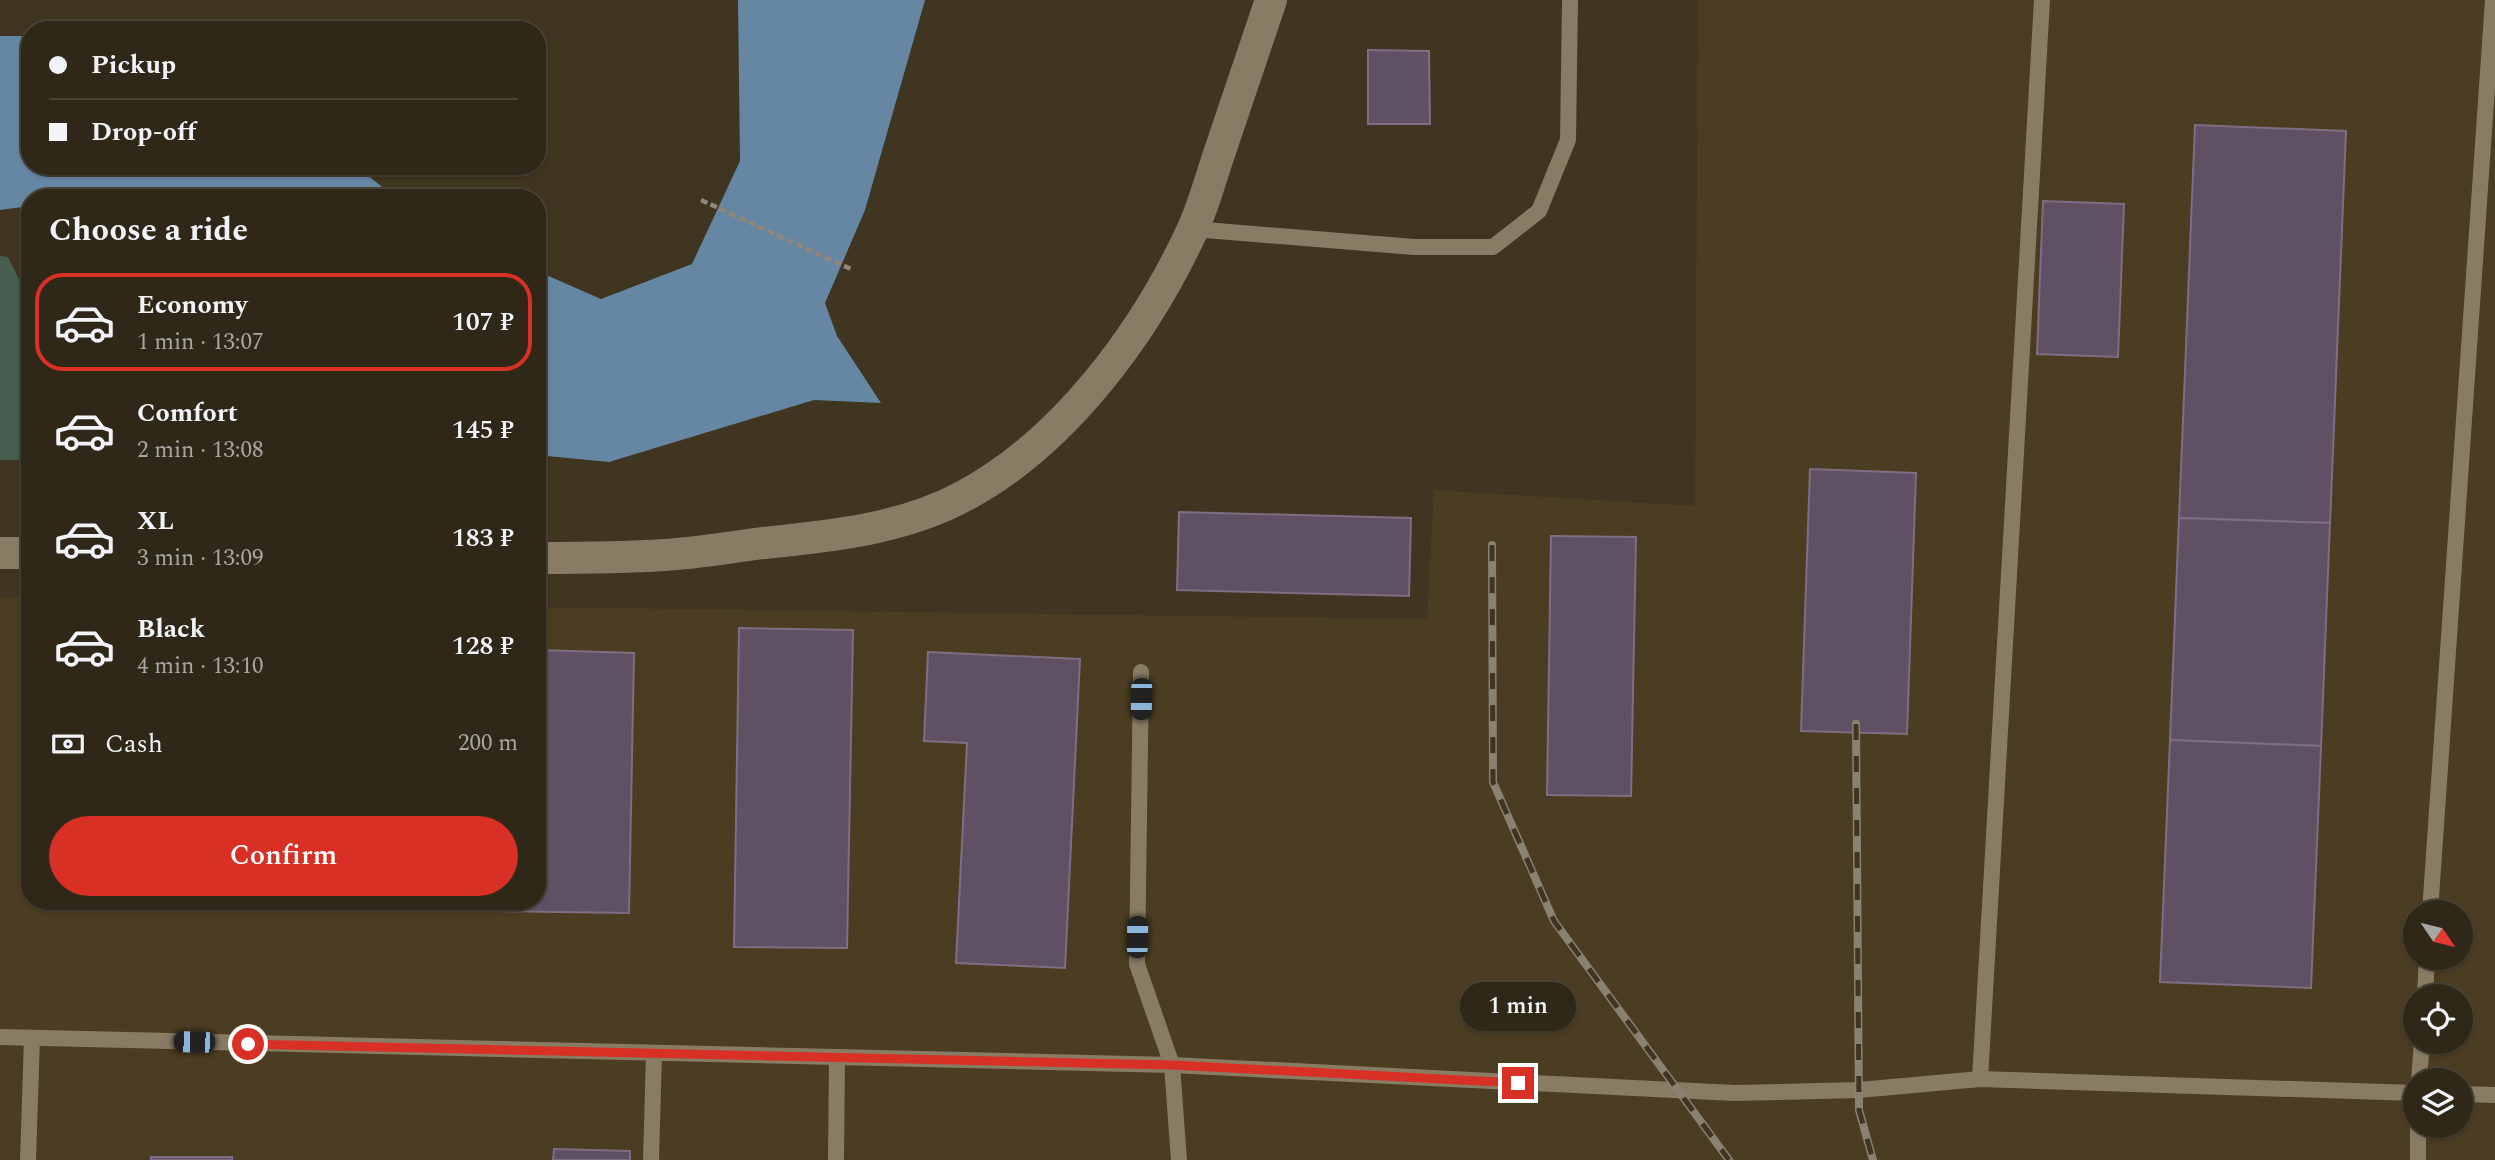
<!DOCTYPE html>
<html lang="en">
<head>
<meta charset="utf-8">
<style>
	:root { --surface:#2f2818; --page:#373021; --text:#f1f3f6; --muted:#a7a6a2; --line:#4a4437; --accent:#d93025 }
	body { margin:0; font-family:Spectral,serif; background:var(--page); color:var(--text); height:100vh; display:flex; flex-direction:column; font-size:26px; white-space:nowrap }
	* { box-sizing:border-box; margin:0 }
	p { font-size:23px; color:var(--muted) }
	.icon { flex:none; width:38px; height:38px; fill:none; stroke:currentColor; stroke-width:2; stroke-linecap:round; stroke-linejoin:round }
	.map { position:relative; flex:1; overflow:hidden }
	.side { position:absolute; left:21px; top:189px; width:525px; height:721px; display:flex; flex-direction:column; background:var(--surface); border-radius:28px; box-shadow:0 2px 5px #0004,0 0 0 2px var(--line) }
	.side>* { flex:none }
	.top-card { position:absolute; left:21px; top:21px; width:525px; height:154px; border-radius:28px; box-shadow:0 2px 5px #0004,0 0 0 2px var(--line); display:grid; align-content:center; height:154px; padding:0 28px; background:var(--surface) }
	.needle { width:46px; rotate:125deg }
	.tools { position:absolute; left:2403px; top:900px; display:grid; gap:14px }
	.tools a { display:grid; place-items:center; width:70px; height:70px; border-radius:50%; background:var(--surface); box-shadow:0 2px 5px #0004,0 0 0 2px var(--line); font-size:35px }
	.end { position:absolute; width:32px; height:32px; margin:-16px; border:9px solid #d93025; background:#fff; box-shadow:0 0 0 4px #fff }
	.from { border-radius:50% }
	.bubble { position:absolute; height:49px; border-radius:24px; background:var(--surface); box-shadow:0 2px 5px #0004,0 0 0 2px var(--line); font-size:23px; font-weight:600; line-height:49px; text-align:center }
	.car { position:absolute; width:21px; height:42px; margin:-21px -10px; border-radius:9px; box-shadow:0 0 5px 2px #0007; background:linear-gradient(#222 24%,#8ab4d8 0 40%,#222 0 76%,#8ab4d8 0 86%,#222 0) }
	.top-card b { display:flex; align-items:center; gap:24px; height:66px; font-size:26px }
	.top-card b+b { border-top:2px solid var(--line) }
	.top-card i { width:18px; height:18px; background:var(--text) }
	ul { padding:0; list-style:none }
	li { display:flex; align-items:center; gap:21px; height:98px; margin:0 14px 10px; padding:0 14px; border:4px solid transparent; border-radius:28px }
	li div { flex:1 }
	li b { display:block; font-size:26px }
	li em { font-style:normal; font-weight:600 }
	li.current { border-color:var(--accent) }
	li>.icon { width:63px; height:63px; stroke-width:1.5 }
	h2 { padding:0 28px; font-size:32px; line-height:84px }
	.pay { display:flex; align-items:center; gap:18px; height:77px; padding:0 28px; font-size:26px }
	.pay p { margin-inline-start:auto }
	.primary-button { display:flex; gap:14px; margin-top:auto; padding:14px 28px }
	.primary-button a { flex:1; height:80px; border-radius:42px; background:var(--accent); color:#fff; font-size:28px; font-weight:600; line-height:80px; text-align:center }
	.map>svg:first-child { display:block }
	.built { fill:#4b3d22; fill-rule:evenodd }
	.green { fill:#455e4f }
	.water { fill:#6687a4 }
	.building { fill:#605064; stroke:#7f6e83; stroke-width:2 }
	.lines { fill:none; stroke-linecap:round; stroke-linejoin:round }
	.path { stroke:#8f8777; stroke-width:4.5; stroke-dasharray:7 3.5; stroke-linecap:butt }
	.lane { stroke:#887c65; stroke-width:16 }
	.street { stroke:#887c65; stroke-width:32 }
	.rail-casing { stroke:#8a8271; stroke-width:8 }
	.rail { stroke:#3f3520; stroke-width:5; stroke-dasharray:16; stroke-linecap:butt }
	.route { stroke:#d93025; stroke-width:9 }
</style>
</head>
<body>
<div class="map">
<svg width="2495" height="1160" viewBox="0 0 2495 1160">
	<rect width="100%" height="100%" fill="#3f3520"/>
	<!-- built -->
	<path class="built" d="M1698 0H2495V1160H0V598H30V901H537V607L1427 619 1434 490 1695 506ZM2415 912H2460V957H2415ZM2415 996H2460V1041H2415ZM2415 1080H2460V1125H2415Z"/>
	<!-- green -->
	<path class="green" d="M0 256 8 257 30 302V460H0Z"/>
	<!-- water -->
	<g class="water">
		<path d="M738 0H925L865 210 825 303 837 336 881 403 814 400 609 462 537 455V271L601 299 692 264 740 161Z"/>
		<path d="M0 36H30V166H356L396 198H30V206L0 210Z"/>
	</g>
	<!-- building -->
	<g class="building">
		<path d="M1368 50 1429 51 1430 124H1368Z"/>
		<path d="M2195 125 2346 131 2330 523 2179 518Z"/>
		<path d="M2043 201 2124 204 2118 357 2037 354Z"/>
		<path d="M1810 469 1916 473 1907 734 1801 731Z"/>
		<path d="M1179 512 1411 518 1409 596 1177 590Z"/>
		<path d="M2179 518 2330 523 2321 746 2170 740Z"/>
		<path d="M1551 536 1636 537 1631 796 1547 795Z"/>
		<path d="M739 628 853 630 847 948 734 947Z"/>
		<path d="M537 650 634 653 629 913 429 910V901H537Z"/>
		<path d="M928 652 1080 659 1065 968 956 963 967 743 924 741Z"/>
		<path d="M2170 740 2321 746 2311 988 2160 982Z"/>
		<path d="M554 1149 630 1151V1160H553Z"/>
		<rect x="151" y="1157" width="81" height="3"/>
	</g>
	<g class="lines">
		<!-- path -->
		<path class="path" d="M701 200 853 270"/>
		<!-- lane -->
		<g class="lane">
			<path d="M1193 229 1414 247H1493L1539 211 1568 140 1570 0"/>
			<path d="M1141 672 1137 964 1172 1065 1179 1160"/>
			<path d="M2430 912 2493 0"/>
			<path d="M2425 996 2427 957"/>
			<path d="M0 1037 1172 1065 1734 1093 1859 1090 1980 1079 2415 1093"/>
			<path d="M1980 1079 2042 0"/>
			<path d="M2419 1080 2422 1041"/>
			<path d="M2460 1094 2495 1095"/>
			<path d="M28 1160 32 1038"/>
			<path d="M651 1160 654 1053"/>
			<path d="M836 1160 837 1058"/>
			<path d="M2418 1160V1125"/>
		</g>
		<!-- street -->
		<g class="street">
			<path d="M0 553H30"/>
			<path d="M537 558C580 558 622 558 664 555 698 553 731 547 764 543 832 536 903 529 964 496 1065 442 1145 332 1192 231 1204 205 1211 177 1220 151 1237 100 1254 50 1271 0"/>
		</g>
		<!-- rail casing -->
		<g class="rail-casing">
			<g id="rail">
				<path d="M1492 545 1493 782 1554 921 1729 1160"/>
				<path d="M1856 724 1859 1110 1873 1160"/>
			</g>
		</g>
		<!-- rail -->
		<use href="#rail" class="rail"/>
	</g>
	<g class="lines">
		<!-- route -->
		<path class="route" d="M248 1044 1172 1065 1518 1083"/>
	</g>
</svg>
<div class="tools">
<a><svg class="needle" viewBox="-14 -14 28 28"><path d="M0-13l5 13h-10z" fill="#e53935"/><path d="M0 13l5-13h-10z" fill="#a7a6a2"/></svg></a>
<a><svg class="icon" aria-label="locate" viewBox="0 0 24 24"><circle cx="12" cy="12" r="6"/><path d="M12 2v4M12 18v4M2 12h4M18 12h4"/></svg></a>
<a><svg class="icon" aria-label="layers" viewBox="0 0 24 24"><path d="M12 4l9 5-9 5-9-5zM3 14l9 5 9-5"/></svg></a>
</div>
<i class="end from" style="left:248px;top:1044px"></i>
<i class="end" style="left:1518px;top:1083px"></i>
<div class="bubble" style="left:1460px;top:982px;width:116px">1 min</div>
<i class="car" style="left:1141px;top:699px;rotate:181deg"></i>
<i class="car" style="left:1137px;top:937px;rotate:1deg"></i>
<i class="car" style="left:194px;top:1042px;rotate:271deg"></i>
<div class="top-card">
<b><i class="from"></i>Pickup</b>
<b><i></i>Drop-off</b>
</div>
<section class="side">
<h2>Choose a ride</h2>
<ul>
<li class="current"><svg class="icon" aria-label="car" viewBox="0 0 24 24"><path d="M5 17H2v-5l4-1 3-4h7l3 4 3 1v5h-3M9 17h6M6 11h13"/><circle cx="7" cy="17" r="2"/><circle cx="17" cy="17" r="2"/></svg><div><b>Economy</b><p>1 min · 13:07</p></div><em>107 ₽</em></li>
<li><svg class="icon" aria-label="car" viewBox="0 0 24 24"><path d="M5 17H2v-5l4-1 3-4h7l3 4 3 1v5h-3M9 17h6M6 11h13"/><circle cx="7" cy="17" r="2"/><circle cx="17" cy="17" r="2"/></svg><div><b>Comfort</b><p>2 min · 13:08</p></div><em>145 ₽</em></li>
<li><svg class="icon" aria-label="car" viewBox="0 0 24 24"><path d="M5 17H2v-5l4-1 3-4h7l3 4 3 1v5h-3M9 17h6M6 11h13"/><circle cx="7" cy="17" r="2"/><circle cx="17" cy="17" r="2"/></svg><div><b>XL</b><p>3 min · 13:09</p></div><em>183 ₽</em></li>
<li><svg class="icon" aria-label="car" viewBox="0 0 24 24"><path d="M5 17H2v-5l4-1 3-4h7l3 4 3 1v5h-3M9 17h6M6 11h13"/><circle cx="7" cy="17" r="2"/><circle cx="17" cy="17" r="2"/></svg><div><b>Black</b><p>4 min · 13:10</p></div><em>128 ₽</em></li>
</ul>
<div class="pay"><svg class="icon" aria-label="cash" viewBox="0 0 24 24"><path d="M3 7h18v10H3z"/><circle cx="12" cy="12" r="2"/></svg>Cash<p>200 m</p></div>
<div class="primary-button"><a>Confirm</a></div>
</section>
</div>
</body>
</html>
